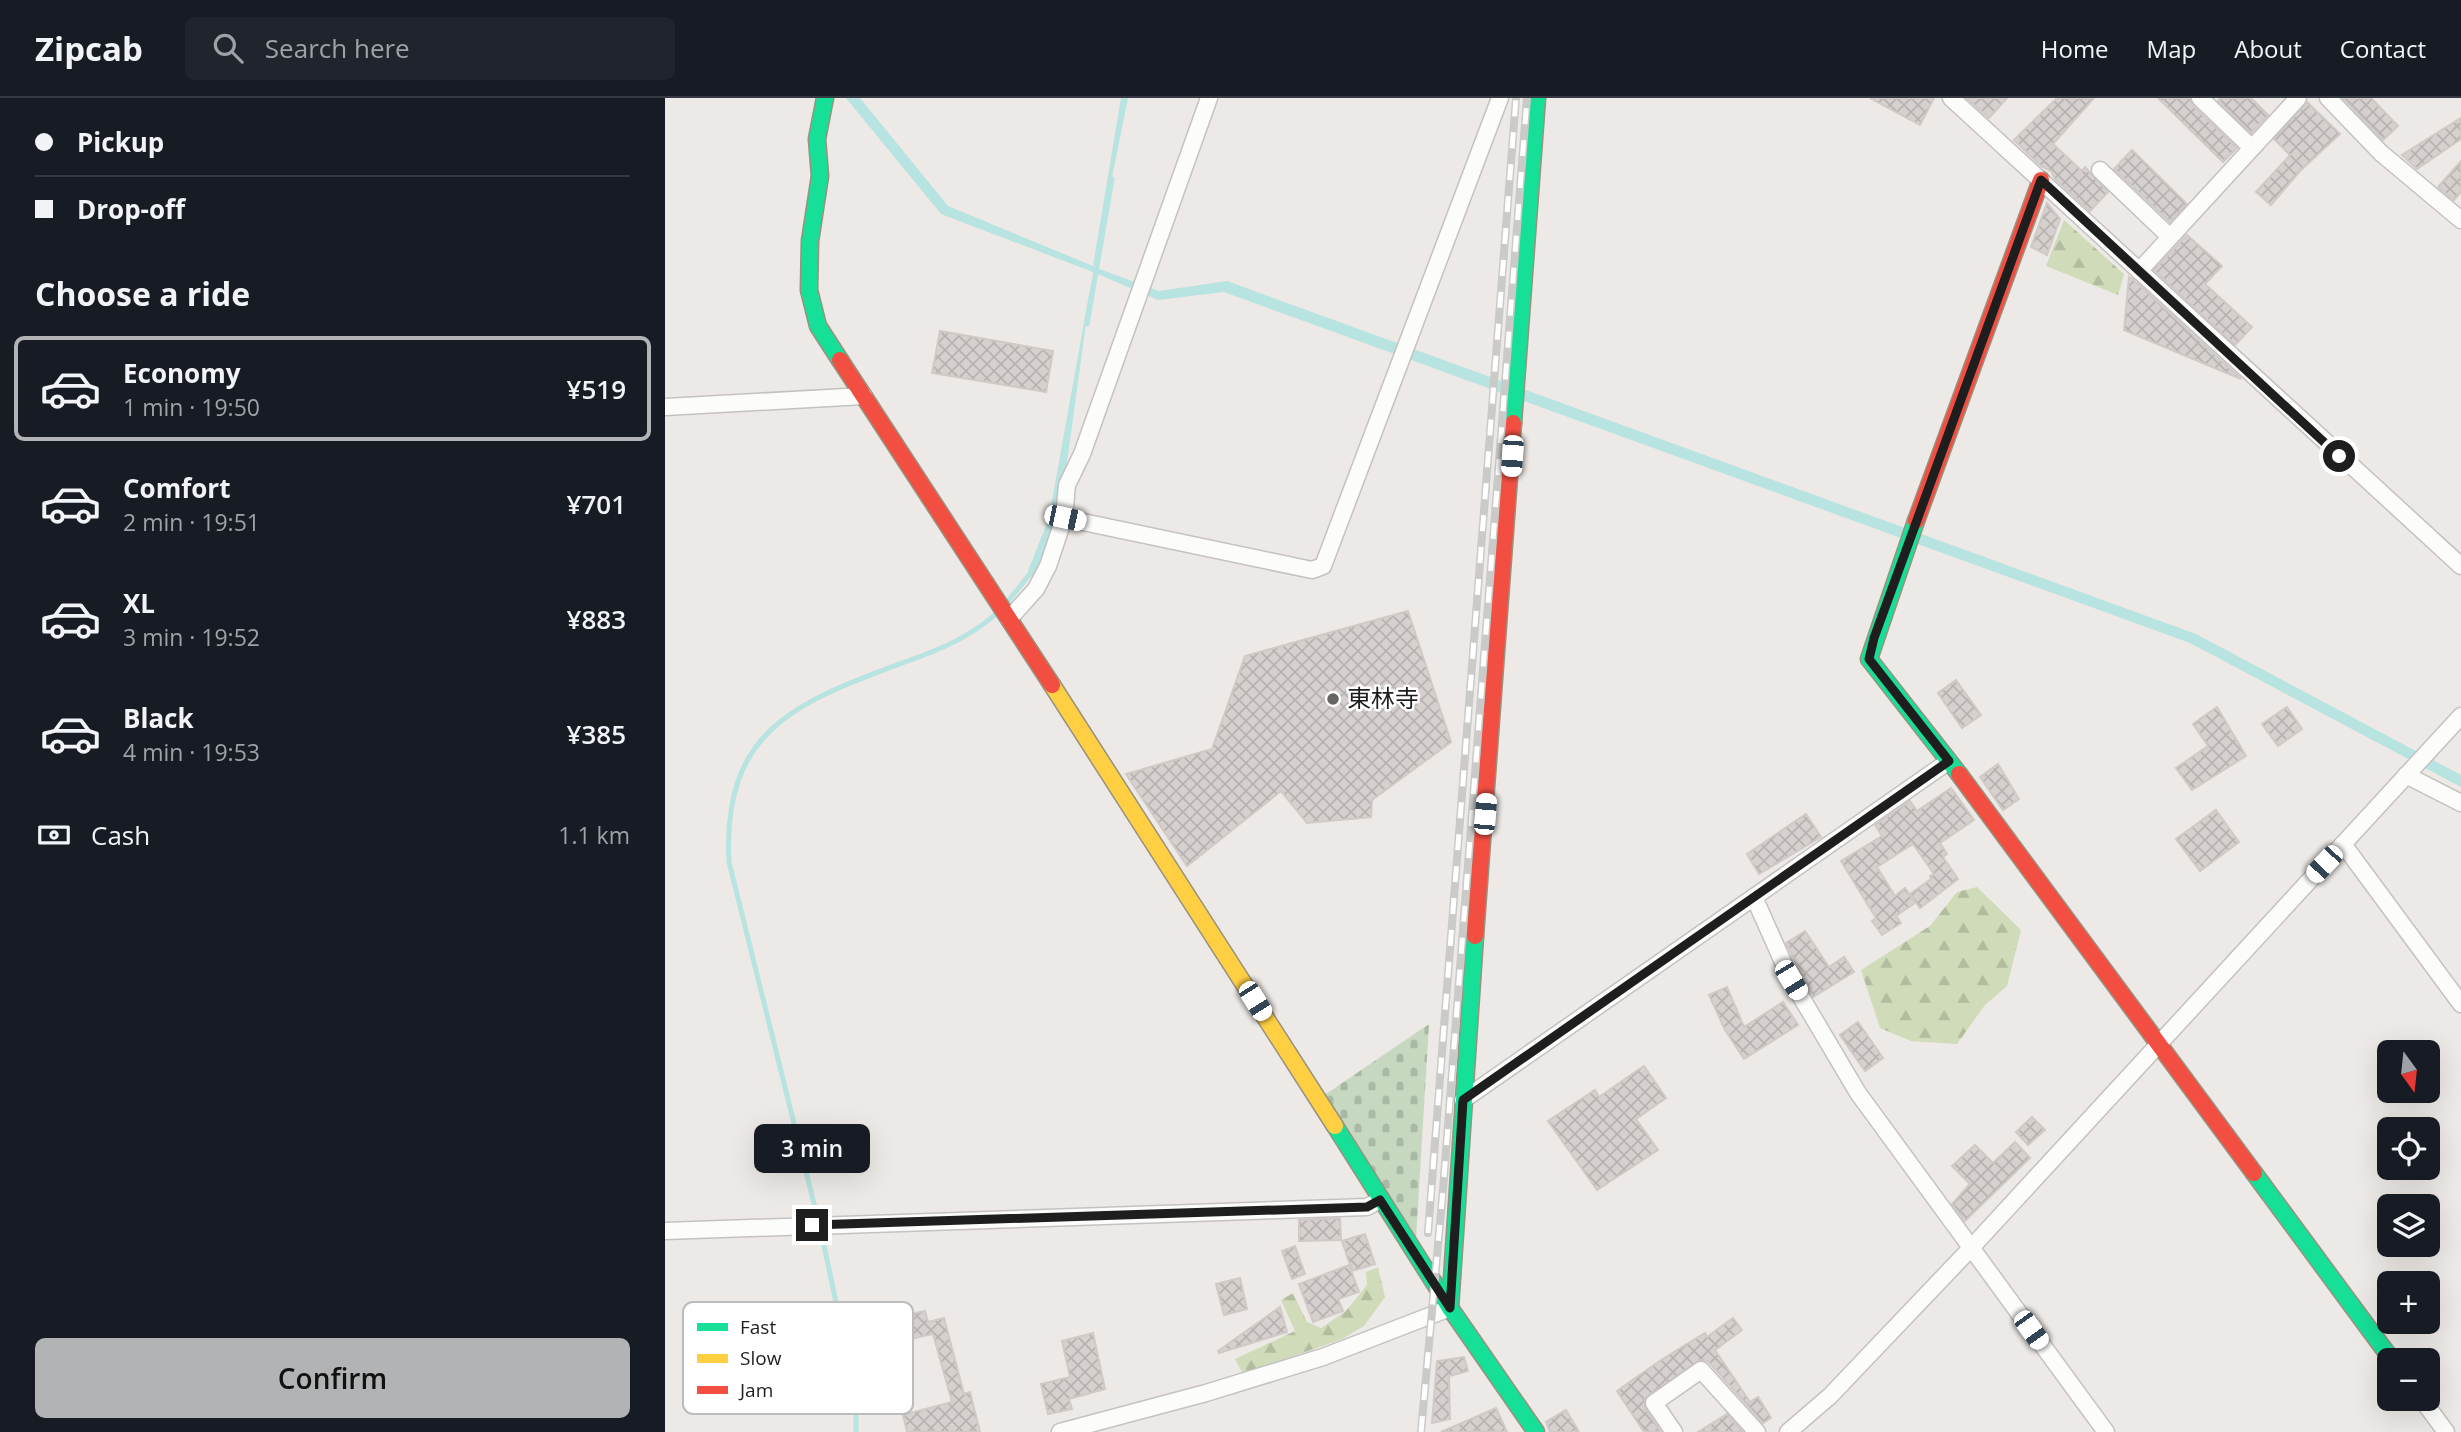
<!DOCTYPE html>
<html lang="en">
<head>
<meta charset="utf-8">
<style>
	:root { --surface:#171b24; --page:#20242c; --text:#f1f3f6; --muted:#9ea1a6; --line:#363941; --accent:#b2b3b4 }
	body { margin:0; font-family:"Open Sans","Noto Sans JP",sans-serif; background:var(--page); color:var(--text); height:100vh; display:flex; flex-direction:column; font-size:26px; white-space:nowrap }
	* { box-sizing:border-box; margin:0 }
	p { font-size:23px; color:var(--muted) }
	.icon { flex:none; width:38px; height:38px; fill:none; stroke:currentColor; stroke-width:2; stroke-linecap:round; stroke-linejoin:round }
	.map { position:relative; flex:1; overflow:hidden }
	.drawer { display:flex; flex-direction:column; background:var(--surface); width:665px }
	.drawer>* { flex:none }
	.hud { display:grid; align-content:center; height:154px; padding:0 35px; background:var(--surface) }
	.needle { width:46px; rotate:165deg }
	.controls { position:absolute; left:1712px; top:942px; display:grid; gap:14px }
	.controls a { display:grid; place-items:center; width:63px; height:63px; border-radius:10px; background:var(--surface); box-shadow:0 7px 28px #0002; font-size:35px }
	.end { position:absolute; width:32px; height:32px; margin:-16px; border:9px solid #1e1e1e; background:#fff; box-shadow:0 0 0 4px #fff }
	.from { border-radius:50% }
	.bubble { position:absolute; height:49px; border-radius:10px; background:var(--surface); box-shadow:0 7px 28px #0002; font-size:23px; font-weight:600; line-height:49px; text-align:center }
	.car { position:absolute; width:21px; height:42px; margin:-21px -10px; border-radius:9px; box-shadow:0 0 5px 2px #0007; background:linear-gradient(#fff 24%,#345 0 40%,#fff 0 76%,#345 0 86%,#fff 0) }
	.hud b { display:flex; align-items:center; gap:24px; height:66px; font-size:26px }
	.hud b+b { border-top:2px solid var(--line) }
	.hud i { width:18px; height:18px; background:var(--text) }
	ul { padding:0; list-style:none }
	li { display:flex; align-items:center; gap:21px; height:105px; margin:0 14px 10px; padding:0 21px; border:4px solid transparent; border-radius:10px }
	li div { flex:1 }
	li b { display:block; font-size:26px }
	li em { font-style:normal; font-weight:600 }
	li.active { border-color:var(--accent) }
	li>.icon { width:63px; height:63px; stroke-width:1.5 }
	h2 { padding:0 35px; font-size:32px; line-height:84px }
	.pay { display:flex; align-items:center; gap:18px; height:77px; padding:0 35px; font-size:26px }
	.pay p { margin-inline-start:auto }
	.action { display:flex; gap:14px; margin-top:auto; padding:14px 35px }
	.action a { flex:1; height:80px; border-radius:10px; background:var(--accent); color:#111; font-size:28px; font-weight:600; line-height:80px; text-align:center }
	header { display:flex; align-items:center; gap:42px; box-sizing:border-box; height:98px; padding:0 35px; background:var(--surface); border-bottom:2px solid var(--line) }
	header strong { font-size:33px }
	nav { display:flex; gap:38px; margin-inline-start:auto; font-size:24px }
	.search { width:490px; height:63px; background:var(--page); display:flex; align-items:center; gap:18px; box-sizing:border-box; padding:0 24px; border-radius:10px; color:var(--muted); font-size:26px }
	main { display:flex; flex:1; min-height:0 }
	.map>svg:first-child { display:block }
	.forest { fill:url(#forest-firs) }
	.cemetery { fill:url(#cemetery-stones) }
	.water { fill:#b7e3e0 }
	.lines { fill:none; stroke-linecap:round; stroke-linejoin:round }
	.stream { stroke:#b7e3e0; stroke-width:5 }
	.building { fill:url(#building-cross-hatch); stroke:#d0cac7; stroke-width:2 }
	.street-casing { stroke:#c4c2c1; stroke-width:19 }
	.fast-casing { stroke:#98927e; stroke-width:19 }
	.slow-casing { stroke:#98927e; stroke-width:19 }
	.jam-casing { stroke:#98927e; stroke-width:19 }
	.street { stroke:#fcfcfb; stroke-width:16 }
	.fast { stroke:#16e098; stroke-width:16 }
	.slow { stroke:#ffcf43; stroke-width:16 }
	.jam { stroke:#f24e42; stroke-width:16 }
	.rail-casing { stroke:#cacac9; stroke-width:8 }
	.rail { stroke:#fff; stroke-width:5; stroke-dasharray:16; stroke-linecap:butt }
	.route { stroke:#1e1e1e; stroke-width:9 }
	.poi-dot { fill:#666564; stroke:#fff; stroke-width:2.5 }
	.labels { text-anchor:middle; stroke-width:5; stroke-linejoin:round; paint-order:stroke }
	.poi-label { font-size:24px; fill:#1e1e1e; stroke:#fff; text-anchor:start }
	.key { fill:#fff; stroke:#bcbcbc; stroke-width:2 }
	.key-label { font-size:19px; fill:#1e1e1e }
</style>
</head>
<body>
<header>
<strong>Zipcab</strong>
<div class="search"><svg class="icon" aria-label="search" viewBox="0 0 24 24"><circle cx="10" cy="10" r="6"/><path d="M15 15l6 6"/></svg>Search here</div>
<nav><a>Home</a><a>Map</a><a>About</a><a>Contact</a></nav>
</header>
<main>
<section class="drawer">
<div class="hud">
<b><i class="from"></i>Pickup</b>
<b><i></i>Drop-off</b>
</div>
<h2>Choose a ride</h2>
<ul>
<li class="active"><svg class="icon" aria-label="car" viewBox="0 0 24 24"><path d="M5 17H2v-5l4-1 3-4h7l3 4 3 1v5h-3M9 17h6M6 11h13"/><circle cx="7" cy="17" r="2"/><circle cx="17" cy="17" r="2"/></svg><div><b>Economy</b><p>1 min · 19:50</p></div><em>¥519</em></li>
<li><svg class="icon" aria-label="car" viewBox="0 0 24 24"><path d="M5 17H2v-5l4-1 3-4h7l3 4 3 1v5h-3M9 17h6M6 11h13"/><circle cx="7" cy="17" r="2"/><circle cx="17" cy="17" r="2"/></svg><div><b>Comfort</b><p>2 min · 19:51</p></div><em>¥701</em></li>
<li><svg class="icon" aria-label="car" viewBox="0 0 24 24"><path d="M5 17H2v-5l4-1 3-4h7l3 4 3 1v5h-3M9 17h6M6 11h13"/><circle cx="7" cy="17" r="2"/><circle cx="17" cy="17" r="2"/></svg><div><b>XL</b><p>3 min · 19:52</p></div><em>¥883</em></li>
<li><svg class="icon" aria-label="car" viewBox="0 0 24 24"><path d="M5 17H2v-5l4-1 3-4h7l3 4 3 1v5h-3M9 17h6M6 11h13"/><circle cx="7" cy="17" r="2"/><circle cx="17" cy="17" r="2"/></svg><div><b>Black</b><p>4 min · 19:53</p></div><em>¥385</em></li>
</ul>
<div class="pay"><svg class="icon" aria-label="cash" viewBox="0 0 24 24"><path d="M3 7h18v10H3z"/><circle cx="12" cy="12" r="2"/></svg>Cash<p>1.1 km</p></div>
<div class="action"><a>Confirm</a></div>
</section>
<div class="map">
<svg width="1796" height="1334" viewBox="0 0 1796 1334">
	<defs>
		<pattern id="forest-firs" width="22" height="20" patternUnits="userSpaceOnUse" patternTransform="scale(1.75)"><rect width="22" height="20" fill="#d0dcb9"/><path d="M5 1l3.5 6h-7zM16 11l3.5 6h-7z" fill="#b2bc9f"/></pattern>
		<pattern id="cemetery-stones" width="16" height="16" patternUnits="userSpaceOnUse" patternTransform="scale(1.75)"><rect width="16" height="16" fill="#c7d8c1"/><path d="M2 7V4a2 2 0 0 1 4 0v3zM10 15v-3a2 2 0 0 1 4 0v3z" fill="#aab9a5"/></pattern>
		<pattern id="building-cross-hatch" width="8" height="8" patternUnits="userSpaceOnUse" patternTransform="scale(1.75)"><rect width="8" height="8" fill="#d6d1cf"/><path d="M0 0l8 8M0 8l8-8" fill="none" stroke="#b7b3b1"/></pattern>
	</defs>
	<rect width="100%" height="100%" fill="#ede9e6"/>
	<!-- forest -->
	<g class="forest">
		<path d="M1399 122 1459 176 1453 197 1381 168Z"/>
		<path d="M1312 789 1356 832 1342 888 1320 907 1292 946 1246 943 1215 930 1196 872 1265 828 1292 794Z"/>
		<path d="M713 1169 720 1199 699 1228 677 1241 578 1276 570 1261 630 1233 616 1202 628 1195 642 1224 656 1230 681 1213 702 1187 701 1174Z"/>
	</g>
	<!-- cemetery -->
	<path class="cemetery" d="M764 926 751 1141 658 998Z"/>
	<!-- water -->
	<path class="water" d="M181 0H195L283 108 428 168 456 0H463L429 169 494 193 562 183 1531 536 1796 677V689L1525 545 559 194 493 202 428 174 394 423 371 478 363 473 384 420 428 174 276 116Z"/>
	<g class="lines">
		<!-- stream -->
		<g class="stream">
			<path d="M422 226 447 81"/>
			<path d="M340 507 369 471"/>
			<path d="M191 1334V1299L157 1138 64 764C57 631 132 604 240 564 274 552 306 539 333 514"/>
		</g>
	</g>
	<!-- building -->
	<g class="building">
		<path d="M1205 0H1269L1255 27Z"/>
		<path d="M1302 0H1342L1324 20Z"/>
		<path d="M1392 0H1429L1388 46 1417 73 1420 69 1443 94 1425 113 1390 81 1386 73 1376 68 1349 42Z"/>
		<path d="M1493 0H1525L1528 8 1572 50 1558 64Z"/>
		<path d="M1556 0H1586L1603 17 1586 35 1553 3Z"/>
		<path d="M1678 0H1706L1733 28 1718 42Z"/>
		<path d="M1642 4 1675 36 1635 73 1606 107 1591 94 1625 57 1609 41Z"/>
		<path d="M1796 20V41L1752 71 1737 57Z"/>
		<path d="M1467 52 1522 106 1505 124 1449 71Z"/>
		<path d="M1796 63V94L1789 102 1773 89Z"/>
		<path d="M1382 105 1395 121 1382 157 1366 149Z"/>
		<path d="M1522 137 1557 168 1540 186 1587 229 1570 247 1489 172Z"/>
		<path d="M1464 179 1471 184 1576 281 1459 232Z"/>
		<path d="M275 233 388 253 381 294 267 275Z"/>
		<path d="M743 513 786 644 707 702 706 719 642 725 616 693 522 768 461 676 547 651 580 558Z"/>
		<path d="M1291 582 1316 617 1297 630 1273 595Z"/>
		<path d="M1552 609 1581 658 1527 692 1511 670 1543 648 1528 626Z"/>
		<path d="M1622 609 1637 631 1613 648 1597 626Z"/>
		<path d="M1333 666 1354 701 1338 712 1315 679Z"/>
		<path d="M1286 690 1309 722 1275 745 1282 756 1278 759 1293 781 1255 810 1245 796 1266 781 1265 778 1269 776 1248 746 1212 769 1230 798 1240 790 1250 805 1231 818 1236 825 1217 837 1207 823 1211 820 1176 763 1217 738 1210 727 1245 703 1252 713Z"/>
		<path d="M1551 712 1574 744 1535 773 1511 741Z"/>
		<path d="M1141 716 1156 739 1094 776 1082 756Z"/>
		<path d="M1140 833 1164 869 1179 859 1189 874 1148 899 1121 845Z"/>
		<path d="M1062 889 1079 929 1118 904 1133 927 1079 961 1060 932 1044 897Z"/>
		<path d="M1193 924 1218 960 1200 973 1175 937Z"/>
		<path d="M979 968 1001 1000 971 1021 993 1052 932 1092 883 1023 930 992 934 999Z"/>
		<path d="M1367 1019 1380 1032 1363 1047 1351 1034Z"/>
		<path d="M1350 1044 1365 1060 1300 1123 1287 1106 1305 1086 1287 1068 1310 1047 1328 1065Z"/>
		<path d="M675 1120 676 1142 634 1143V1122Z"/>
		<path d="M700 1136 710 1166 687 1173 677 1143Z"/>
		<path d="M630 1148 640 1176 627 1181 617 1153Z"/>
		<path d="M684 1167 694 1194 673 1201 678 1213 648 1224 634 1186Z"/>
		<path d="M575 1180 582 1211 559 1217 551 1186Z"/>
		<path d="M615 1209 622 1234 554 1255 553 1253Z"/>
		<path d="M260 1213 263 1224 279 1220 299 1296 305 1294 315 1334H242L238 1317 287 1304 268 1236 187 1254 181 1230Z"/>
		<path d="M1068 1220 1077 1232 1050 1252 1085 1304 1093 1299 1106 1320 1098 1325 1043 1263 1035 1262 980 1300V1310L996 1334H979L952 1293 996 1262 1040 1235 1042 1239Z"/>
		<path d="M428 1235 440 1291 404 1301 407 1311 383 1316 376 1286 405 1279 397 1243Z"/>
		<path d="M799 1259 803 1273 784 1278 785 1321 767 1325 772 1263Z"/>
		<path d="M831 1310 842 1334H776Z"/>
		<path d="M901 1312 914 1334H885L881 1324Z"/>
		<path d="M1062 1316 1078 1334H1033Z"/>
	</g>
	<g class="lines">
		<!-- street casing -->
		<g class="street-casing">
			<g id="street">
				<path d="M1286 0 1796 468"/>
				<path d="M1535 0 1587 50"/>
				<path d="M1663 0 1716 55 1796 122"/>
				<path d="M1435 72 1505 139"/>
				<path d="M1474 173 1633 0"/>
				<path d="M0 309 199 298"/>
				<path d="M399 420 647 472 658 468 835 0"/>
				<path d="M344 521 371 491 383 468 399 420 402 387 417 356 544 0"/>
				<path d="M1741 677 1796 705"/>
				<path d="M1678 746 1796 906"/>
				<path d="M1089 799 1126 882 1193 995 1441 1334"/>
				<path d="M798 1002 1284 663"/>
				<path d="M0 1133 702 1109 715 1102"/>
				<path d="M1756 1300 1781 1334"/>
				<path d="M395 1334 541 1295 658 1259 785 1210"/>
				<path d="M1009 1334 989 1305 1036 1272 1092 1334"/>
				<path d="M1123 1334 1165 1298 1306 1150 1796 618"/>
			</g>
		</g>
		<!-- fast casing -->
		<g class="fast-casing">
			<g id="fast">
				<path d="M160 0 152 41 155 78 145 143 144 192 153 228 175 262"/>
				<path d="M848 325 872 0"/>
				<path d="M1251 423 1204 561 1294 676"/>
				<path d="M670 1028 785 1210 871 1334"/>
				<path d="M1589 1075 1727 1262"/>
				<path d="M785 1210 810 838"/>
			</g>
		</g>
		<!-- slow casing -->
		<g class="slow-casing">
			<path id="slow" d="M387 587 670 1028"/>
		</g>
		<!-- jam casing -->
		<g class="jam-casing">
			<g id="jam">
				<path d="M175 262 387 587"/>
				<path d="M1251 423 1376 82"/>
				<path d="M1294 676 1589 1075"/>
				<path d="M810 838 848 325"/>
			</g>
		</g>
		<!-- street -->
		<use href="#street" class="street"/>
		<!-- fast -->
		<use href="#fast" class="fast"/>
		<!-- slow -->
		<use href="#slow" class="slow"/>
		<!-- jam -->
		<use href="#jam" class="jam"/>
		<!-- rail casing -->
		<g class="rail-casing">
			<g id="rail">
				<path d="M763 1135 851 0"/>
				<path d="M756 1334 778 1092 862 0"/>
			</g>
		</g>
		<!-- rail -->
		<use href="#rail" class="rail"/>
	</g>
	<g class="lines">
		<!-- route -->
		<path class="route" d="M147 1127 702 1109 715 1102 785 1210 798 1002 1284 663 1204 561 1209 540 1376 82 1674 358"/>
	</g>
	<!-- markers -->
	<circle class="poi-dot" cx="668" cy="601" r="7"/>
	<g class="labels">
		<!-- poi labels -->
		<g class="poi-label">
			<text x="682" y="609">東林寺</text>
		</g>
	</g>
	<!-- legend -->
	<rect x="18" y="1204" width="230" height="112" rx="10" class="key"/>
	<rect x="32" y="1225" width="31" height="8" fill="#16e098"/>
	<rect x="32" y="1256" width="31" height="9" fill="#ffcf43"/>
	<rect x="32" y="1288" width="31" height="8" fill="#f24e42"/>
	<g class="key-label">
		<text x="75" y="1236">Fast</text>
		<text x="75" y="1267">Slow</text>
		<text x="75" y="1299">Jam</text>
	</g>
</svg>
<div class="controls">
<a><svg class="needle" viewBox="-14 -14 28 28"><path d="M0-13l5 13h-10z" fill="#e53935"/><path d="M0 13l5-13h-10z" fill="#9ea1a6"/></svg></a>
<a><svg class="icon" aria-label="locate" viewBox="0 0 24 24"><circle cx="12" cy="12" r="6"/><path d="M12 2v4M12 18v4M2 12h4M18 12h4"/></svg></a>
<a><svg class="icon" aria-label="layers" viewBox="0 0 24 24"><path d="M12 4l9 5-9 5-9-5zM3 14l9 5 9-5"/></svg></a>
<a>+</a>
<a>−</a>
</div>
<i class="end from" style="left:1674px;top:358px"></i>
<i class="end" style="left:147px;top:1127px"></i>
<div class="bubble" style="left:89px;top:1026px;width:116px">3 min</div>
<i class="car" style="left:847px;top:358px;rotate:184deg"></i>
<i class="car" style="left:400px;top:420px;rotate:102deg"></i>
<i class="car" style="left:820px;top:716px;rotate:5deg"></i>
<i class="car" style="left:1659px;top:766px;rotate:223deg"></i>
<i class="car" style="left:1126px;top:882px;rotate:149deg"></i>
<i class="car" style="left:590px;top:903px;rotate:148deg"></i>
<i class="car" style="left:1366px;top:1232px;rotate:144deg"></i>
</div>
</main>
</body>
</html>
